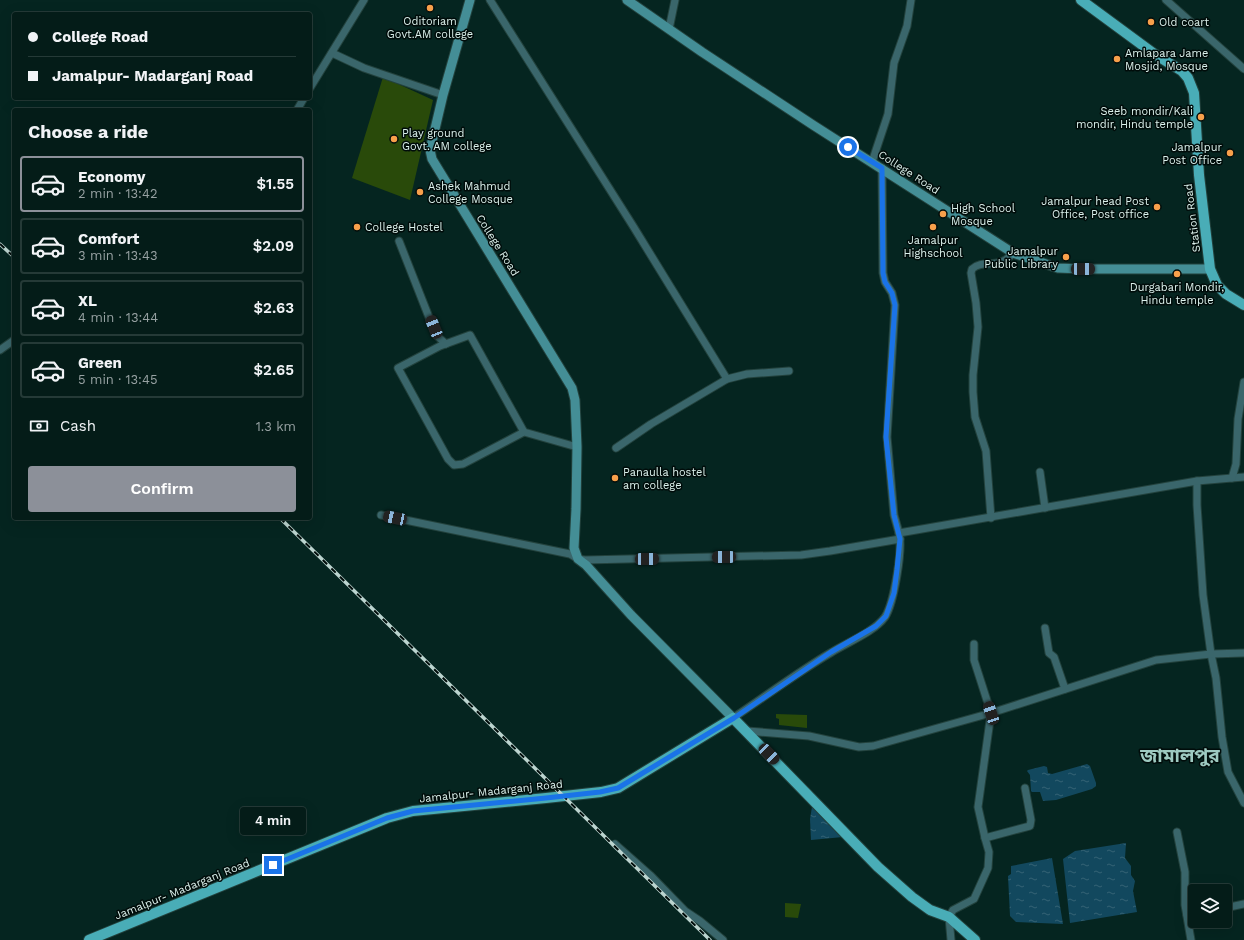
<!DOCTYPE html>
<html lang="en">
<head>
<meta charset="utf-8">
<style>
	:root { --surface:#041c18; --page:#122925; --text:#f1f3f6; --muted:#97a1a2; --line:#253a37; --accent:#8c9099 }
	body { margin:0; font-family:"Work Sans","Noto Sans Bengali",sans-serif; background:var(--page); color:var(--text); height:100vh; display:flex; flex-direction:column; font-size:15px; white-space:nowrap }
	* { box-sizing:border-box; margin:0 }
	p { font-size:13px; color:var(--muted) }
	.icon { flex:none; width:22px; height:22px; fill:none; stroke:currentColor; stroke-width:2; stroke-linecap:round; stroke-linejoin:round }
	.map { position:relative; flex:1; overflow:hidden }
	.panel { position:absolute; left:12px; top:108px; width:300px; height:412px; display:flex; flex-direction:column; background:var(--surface); border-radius:4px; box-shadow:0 4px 16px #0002,0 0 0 1px var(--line) }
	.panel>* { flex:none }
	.top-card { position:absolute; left:12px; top:12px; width:300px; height:88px; border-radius:4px; box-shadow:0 4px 16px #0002,0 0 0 1px var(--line); display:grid; align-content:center; height:88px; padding:0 16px; background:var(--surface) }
	.controls { position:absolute; left:1188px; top:884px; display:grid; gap:8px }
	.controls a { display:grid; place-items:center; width:44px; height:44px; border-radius:4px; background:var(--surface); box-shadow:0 4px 16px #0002,0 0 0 1px var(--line); font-size:20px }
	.end { position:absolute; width:18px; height:18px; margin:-9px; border:5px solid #1a73e8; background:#fff; box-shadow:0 0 0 2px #fff }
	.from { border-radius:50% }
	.bubble { position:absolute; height:28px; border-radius:4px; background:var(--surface); box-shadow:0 4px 16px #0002,0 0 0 1px var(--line); font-size:13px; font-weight:600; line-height:28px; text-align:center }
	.car { position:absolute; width:12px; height:24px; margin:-12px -6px; border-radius:5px; box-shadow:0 0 3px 1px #0007; background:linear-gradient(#222 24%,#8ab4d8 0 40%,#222 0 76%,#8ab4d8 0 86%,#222 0) }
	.top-card b { display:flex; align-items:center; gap:14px; height:38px; font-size:15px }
	.top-card b+b { border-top:1px solid var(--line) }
	.top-card i { width:10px; height:10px; background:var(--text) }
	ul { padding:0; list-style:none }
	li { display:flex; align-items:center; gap:12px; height:56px; margin:0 8px 6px; padding:0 8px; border:2px solid var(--line); border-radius:4px }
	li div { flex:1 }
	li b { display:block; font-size:15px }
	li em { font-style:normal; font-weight:600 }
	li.selected { border-color:var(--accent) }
	li>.icon { width:36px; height:36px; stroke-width:1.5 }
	h2 { padding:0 16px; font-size:18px; line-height:48px }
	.pay { display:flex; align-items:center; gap:10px; height:44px; padding:0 16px; font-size:15px }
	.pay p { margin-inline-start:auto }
	.button { display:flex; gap:8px; margin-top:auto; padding:8px 16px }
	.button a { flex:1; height:46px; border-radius:4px; background:var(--accent); color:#fff; font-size:16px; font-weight:600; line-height:46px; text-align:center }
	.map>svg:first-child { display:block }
	.park { fill:#294a0a }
	.water { fill:url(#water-ripples) }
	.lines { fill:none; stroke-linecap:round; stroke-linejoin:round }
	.minor-casing { stroke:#23423d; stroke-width:9 }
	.secondary-casing { stroke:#23423d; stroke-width:11 }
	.primary-casing { stroke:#23423d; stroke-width:12 }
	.minor { stroke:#3a666b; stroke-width:7 }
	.secondary { stroke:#448e96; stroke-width:9 }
	.primary { stroke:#49adb7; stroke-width:10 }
	.rail-casing { stroke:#bcd4cf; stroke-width:3.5 }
	.rail { stroke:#000c0a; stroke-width:2; stroke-dasharray:6; stroke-linecap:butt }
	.route { stroke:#1a73e8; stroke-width:5 }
	.poi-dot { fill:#f8a04b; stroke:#000c0a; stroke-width:1.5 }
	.labels { text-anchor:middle; stroke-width:3; stroke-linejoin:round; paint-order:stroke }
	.poi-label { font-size:11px; fill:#dbf1ec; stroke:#000c0a; text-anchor:start }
	.street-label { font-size:11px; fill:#dbf1ec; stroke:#000c0a }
	.town-label { font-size:19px; font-weight:bold; fill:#9dc9c0; stroke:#000c0a }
</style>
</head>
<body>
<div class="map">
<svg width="1244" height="940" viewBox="0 0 1244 940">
	<defs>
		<pattern id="water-ripples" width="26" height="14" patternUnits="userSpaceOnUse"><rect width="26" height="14" fill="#12485e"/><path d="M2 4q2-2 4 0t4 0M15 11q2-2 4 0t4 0" fill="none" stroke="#346375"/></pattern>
	</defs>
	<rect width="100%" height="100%" fill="#052520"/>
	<!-- park -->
	<g class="park">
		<path d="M383 77 433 100 410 200 352 178Z"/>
		<path d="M776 714 807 715V728L779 725V719L776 718Z"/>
		<path d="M785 903 801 904 798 918 785 917Z"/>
	</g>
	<!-- water -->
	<g class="water">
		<path d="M1087 764 1090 766 1096 783V786L1092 789 1056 800 1043 801 1040 792H1032L1031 791 1030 775 1027 771 1028 770 1044 766 1047 767 1048 773 1052 774Z"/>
		<path d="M812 807 843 837 811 840 810 819Z"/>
		<path d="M1126 843 1125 858 1131 866V875L1135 881 1133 891 1137 912 1070 923 1063 859 1075 851Z"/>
		<path d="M1052 858 1063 924 1016 922 1010 916 1008 876 1011 874V866Z"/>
	</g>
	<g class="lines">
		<!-- minor casing -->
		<g class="minor-casing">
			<g id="minor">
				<path d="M490 0 633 226 727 379"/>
				<path d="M1166 0 1244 69"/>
				<path d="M669 29 675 0"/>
				<path d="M332 53 364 68 443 95"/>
				<path d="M310 88 364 0"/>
				<path d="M297 110 304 98"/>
				<path d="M872 162 888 114 894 63 907 26 911 0"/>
				<path d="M882 168 883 273 885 282 892 293 895 305 887 437 894 515 899 533"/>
				<path d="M399 241 436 335 446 344"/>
				<path d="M0 350 14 340"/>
				<path d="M524 432 463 464 454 465 448 459 398 368 440 346 470 335 524 432 577 447"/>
				<path d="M616 448 651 424 727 379 747 374 789 371"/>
				<path d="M1040 472 1045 508"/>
				<path d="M1232 478 1244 477"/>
				<path d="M1197 481V505L1203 595 1211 654 1216 678 1222 737 1228 772 1244 803"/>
				<path d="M381 515 570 554 578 559 585 560 801 555 830 551 900 539"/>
				<path d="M991 518 986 451 975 417 973 392V375L978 327 976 303 971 273 972 269C984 258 999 271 1013 253"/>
				<path d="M1045 628 1049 653 1054 657 1065 689"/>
				<path d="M733 718C766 696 798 672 832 652 848 642 874 632 885 617 894 603 903 549 899 533L1197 481 1232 478 1236 464 1238 419 1244 382"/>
				<path d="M747 731 809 736 859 747 873 746 991 713 1156 660 1211 654 1244 653"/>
				<path d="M1177 832 1185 872V905L1191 940"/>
				<path d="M985 838 1030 826 1031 820 1025 788"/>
				<path d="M615 844 650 875 685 911 700 921 723 940"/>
				<path d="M1225 908 1244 904"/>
				<path d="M1187 915 1195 914"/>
				<path d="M951 940 949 917 953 910 974 899 988 868 989 852 985 838 978 807 991 713 974 660V644"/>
			</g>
		</g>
		<!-- secondary casing -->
		<g class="secondary-casing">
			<g id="secondary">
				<path d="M470 0 443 95 430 150 432 159 572 388 575 400 577 447 576 509 574 548 578 559 586 565 631 615 733 718"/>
				<path d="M627 0 702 52 813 125 1013 253 1058 268 1083 269H1210"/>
			</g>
		</g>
		<!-- primary casing -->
		<g class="primary-casing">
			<g id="primary">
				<path d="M1081 0 1153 53 1182 71 1188 78 1194 93 1199 175 1210 269 1217 285 1226 294 1244 305"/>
				<path d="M89 940 387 818 413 811 546 798 601 792 618 788 733 718 878 867 912 897 930 910 949 917 975 940"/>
			</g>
		</g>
		<!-- minor -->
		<use href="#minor" class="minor"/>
		<!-- secondary -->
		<use href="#secondary" class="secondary"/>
		<!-- primary -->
		<use href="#primary" class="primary"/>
		<!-- rail casing -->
		<g class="rail-casing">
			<g id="rail">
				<path d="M0 244 14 257"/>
				<path d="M280 518 710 940"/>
			</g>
		</g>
		<!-- rail -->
		<use href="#rail" class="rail"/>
	</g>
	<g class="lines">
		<!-- route -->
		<path class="route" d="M273 865 387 818 413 811 546 798 600 792 618 788 734 718 831 652 876 626 886 616 894 593 897 570 900 539 894 515 886 437 895 305 892 293 885 282 883 273 882 168 848 147"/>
	</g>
	<!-- markers -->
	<g class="poi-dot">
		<circle cx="430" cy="8" r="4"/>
		<circle cx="1151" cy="22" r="4"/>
		<circle cx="1117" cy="59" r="4"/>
		<circle cx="1201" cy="117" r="4"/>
		<circle cx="394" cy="139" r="4"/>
		<circle cx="1230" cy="153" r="4"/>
		<circle cx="420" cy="192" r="4"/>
		<circle cx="1157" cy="207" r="4"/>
		<circle cx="943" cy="214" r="4"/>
		<circle cx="357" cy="227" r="4"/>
		<circle cx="933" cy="227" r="4"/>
		<circle cx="1066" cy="257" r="4"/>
		<circle cx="1177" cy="274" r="4"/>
		<circle cx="615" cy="478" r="4"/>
	</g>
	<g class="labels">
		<!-- poi labels -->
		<g class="poi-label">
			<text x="430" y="25" text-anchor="middle">Oditoriam<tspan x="430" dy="13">Govt.AM college</tspan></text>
			<text x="1159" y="26">Old coart</text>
			<text x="1125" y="57">Amlapara Jame<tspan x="1125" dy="13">Mosjid, Mosque</tspan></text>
			<text x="1193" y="115" text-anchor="end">Seeb mondir/Kali<tspan x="1193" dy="13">mondir, Hindu temple</tspan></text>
			<text x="402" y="137">Play ground<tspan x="402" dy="13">Govt. AM college</tspan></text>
			<text x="1222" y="151" text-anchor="end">Jamalpur<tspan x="1222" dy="13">Post Office</tspan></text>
			<text x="428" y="190">Ashek Mahmud<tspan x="428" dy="13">College Mosque</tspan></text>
			<text x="1149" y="205" text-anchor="end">Jamalpur head Post<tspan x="1149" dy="13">Office, Post office</tspan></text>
			<text x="951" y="212">High School<tspan x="951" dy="13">Mosque</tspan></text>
			<text x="365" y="231">College Hostel</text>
			<text x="933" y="244" text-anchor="middle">Jamalpur<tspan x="933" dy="13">Highschool</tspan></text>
			<text x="1058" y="255" text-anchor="end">Jamalpur<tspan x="1058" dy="13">Public Library</tspan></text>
			<text x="1177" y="291" text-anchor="middle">Durgabari Mondir,<tspan x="1177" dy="13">Hindu temple</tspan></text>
			<text x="623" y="476">Panaulla hostel<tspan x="623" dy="13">am college</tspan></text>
		</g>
		<!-- street labels -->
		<g class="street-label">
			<text transform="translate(909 172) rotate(33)" y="4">College Road</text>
			<text transform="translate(1192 218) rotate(-97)" y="4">Station Road</text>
			<text transform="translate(498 245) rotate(58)" y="4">College Road</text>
			<text transform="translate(491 791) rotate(-6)" y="4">Jamalpur- Madarganj Road</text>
			<text transform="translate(182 889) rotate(-22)" y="4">Jamalpur- Madarganj Road</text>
		</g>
		<!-- town labels -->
		<g class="town-label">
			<text x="1180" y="762">জামালপুর</text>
		</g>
	</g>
</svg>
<div class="controls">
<a><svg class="icon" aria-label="layers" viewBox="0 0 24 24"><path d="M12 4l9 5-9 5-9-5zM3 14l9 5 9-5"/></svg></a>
</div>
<i class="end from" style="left:848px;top:147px"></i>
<i class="end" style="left:273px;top:865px"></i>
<div class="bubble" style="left:240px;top:807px;width:66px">4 min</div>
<i class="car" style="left:1083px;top:269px;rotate:90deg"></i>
<i class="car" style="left:434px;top:327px;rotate:338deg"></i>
<i class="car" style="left:395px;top:518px;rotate:282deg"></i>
<i class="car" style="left:724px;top:557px;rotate:269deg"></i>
<i class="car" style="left:647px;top:559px;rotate:89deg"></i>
<i class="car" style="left:991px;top:713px;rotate:342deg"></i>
<i class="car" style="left:769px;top:754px;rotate:136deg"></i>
<div class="top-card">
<b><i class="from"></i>College Road</b>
<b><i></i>Jamalpur- Madarganj Road</b>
</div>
<section class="panel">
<h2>Choose a ride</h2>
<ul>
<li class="selected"><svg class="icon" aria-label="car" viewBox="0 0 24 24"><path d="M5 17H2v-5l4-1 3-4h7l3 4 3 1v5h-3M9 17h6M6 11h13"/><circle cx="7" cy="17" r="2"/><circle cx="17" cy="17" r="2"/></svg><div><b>Economy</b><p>2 min · 13:42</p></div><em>$1.55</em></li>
<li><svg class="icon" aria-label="car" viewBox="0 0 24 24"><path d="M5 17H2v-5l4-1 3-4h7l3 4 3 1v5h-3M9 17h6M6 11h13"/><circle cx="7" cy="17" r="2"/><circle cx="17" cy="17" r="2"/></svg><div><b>Comfort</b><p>3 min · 13:43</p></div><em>$2.09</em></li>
<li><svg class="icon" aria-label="car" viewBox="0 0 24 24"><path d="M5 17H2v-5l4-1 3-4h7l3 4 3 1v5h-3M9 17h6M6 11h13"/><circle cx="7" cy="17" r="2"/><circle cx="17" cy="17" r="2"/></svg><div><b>XL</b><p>4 min · 13:44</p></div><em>$2.63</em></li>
<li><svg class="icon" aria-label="car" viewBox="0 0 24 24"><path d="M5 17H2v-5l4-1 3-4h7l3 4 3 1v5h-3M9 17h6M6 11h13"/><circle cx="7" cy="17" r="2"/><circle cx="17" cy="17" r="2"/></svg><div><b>Green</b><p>5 min · 13:45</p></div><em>$2.65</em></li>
</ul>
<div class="pay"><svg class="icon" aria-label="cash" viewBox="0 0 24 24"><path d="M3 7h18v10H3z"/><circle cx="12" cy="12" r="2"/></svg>Cash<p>1.3 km</p></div>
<div class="button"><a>Confirm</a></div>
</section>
</div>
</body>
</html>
